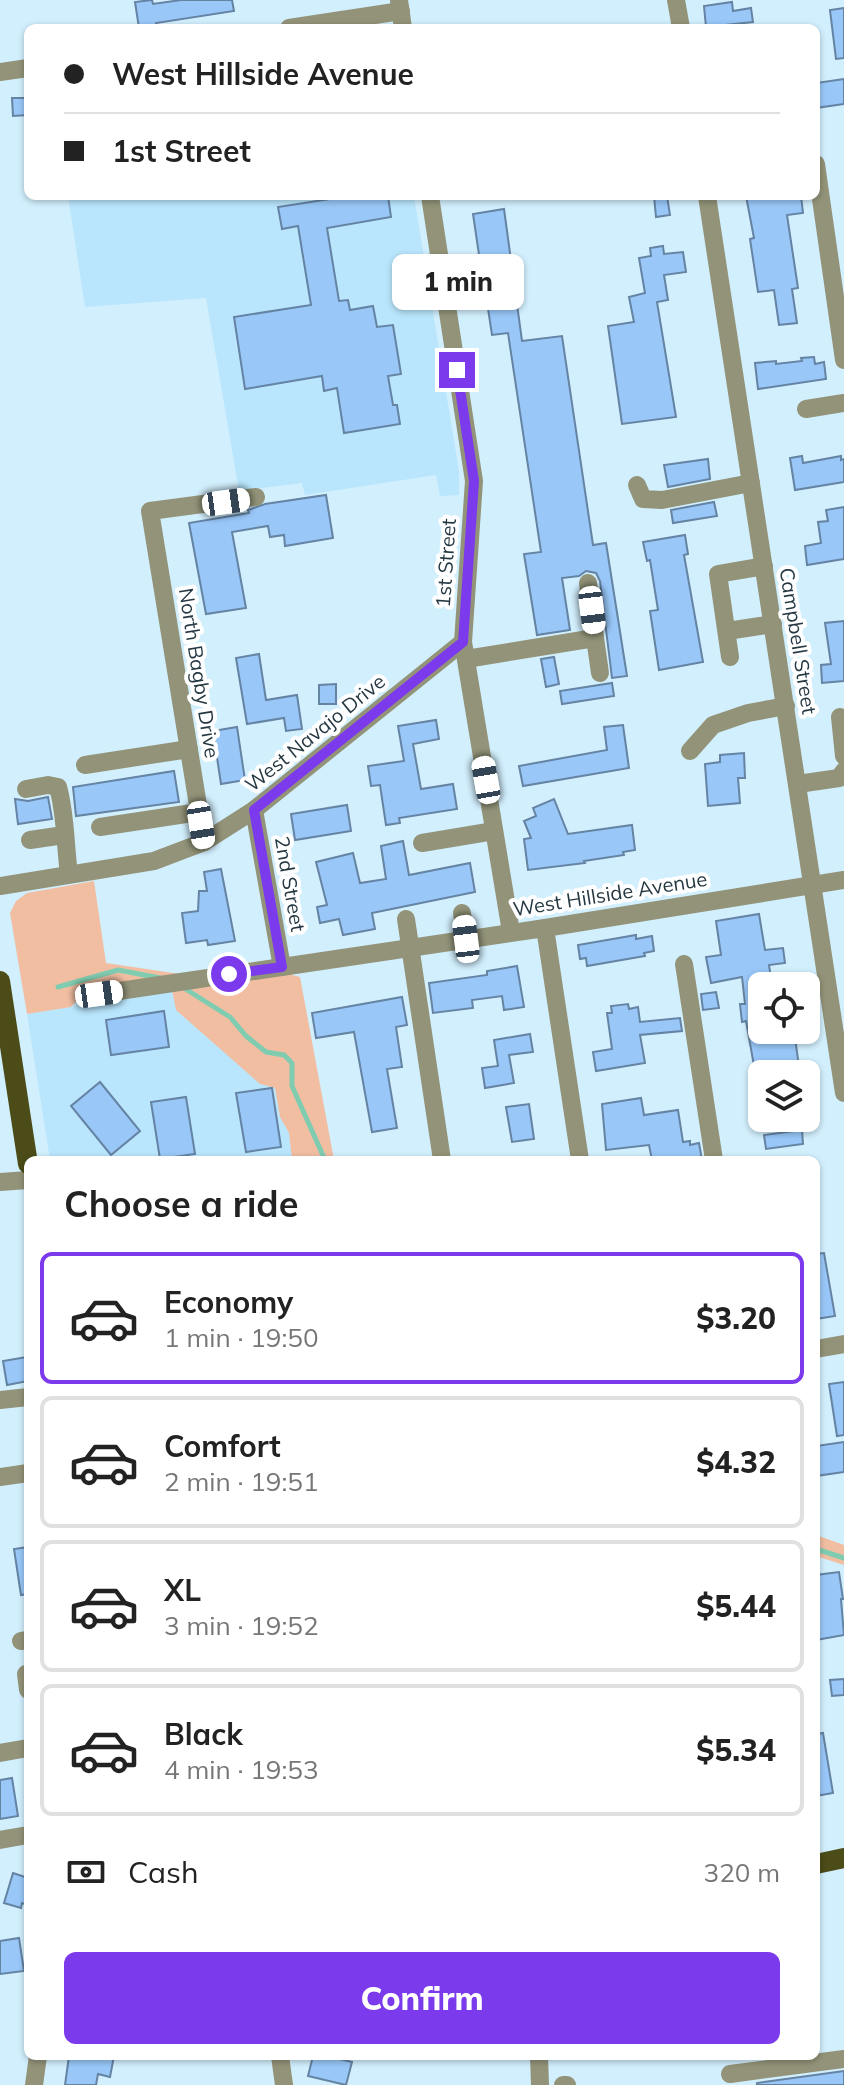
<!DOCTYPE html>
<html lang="en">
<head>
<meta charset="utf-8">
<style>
	:root { --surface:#fff; --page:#f2f2f2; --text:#222; --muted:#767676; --line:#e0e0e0; --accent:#7c3aed }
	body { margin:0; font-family:Mulish,sans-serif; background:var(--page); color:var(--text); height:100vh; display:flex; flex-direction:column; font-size:30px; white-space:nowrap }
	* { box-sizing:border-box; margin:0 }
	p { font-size:26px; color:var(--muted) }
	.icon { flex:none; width:44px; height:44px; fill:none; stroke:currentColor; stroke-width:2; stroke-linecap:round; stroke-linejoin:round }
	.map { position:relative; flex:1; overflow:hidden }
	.sheet { position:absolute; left:24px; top:1156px; width:796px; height:904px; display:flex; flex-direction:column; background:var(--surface); border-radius:12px; box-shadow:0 2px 6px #0004 }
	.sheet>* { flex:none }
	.top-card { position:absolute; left:24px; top:24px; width:796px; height:176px; border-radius:12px; box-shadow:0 2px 6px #0004; display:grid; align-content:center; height:176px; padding:0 40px; background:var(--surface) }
	.tools { position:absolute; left:748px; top:972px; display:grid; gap:16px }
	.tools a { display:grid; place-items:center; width:72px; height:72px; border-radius:12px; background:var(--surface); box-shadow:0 2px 6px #0004; font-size:40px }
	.end { position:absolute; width:36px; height:36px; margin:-18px; border:10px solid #7c3aed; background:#fff; box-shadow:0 0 0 4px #fff }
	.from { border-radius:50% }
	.bubble { position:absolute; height:56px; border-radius:12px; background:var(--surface); box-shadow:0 2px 6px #0004; font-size:26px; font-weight:800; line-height:56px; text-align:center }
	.car { position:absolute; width:24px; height:48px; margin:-24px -12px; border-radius:10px; box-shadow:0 0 6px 2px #0007; background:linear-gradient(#fff 24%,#345 0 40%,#fff 0 76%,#345 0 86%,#fff 0) }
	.top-card b { display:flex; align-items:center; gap:28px; height:76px; font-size:30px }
	.top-card b+b { border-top:2px solid var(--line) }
	.top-card i { width:20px; height:20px; background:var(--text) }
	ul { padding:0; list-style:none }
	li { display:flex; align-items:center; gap:24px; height:132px; margin:0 16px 12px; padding:0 24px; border:4px solid var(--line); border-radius:12px }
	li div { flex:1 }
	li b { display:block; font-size:30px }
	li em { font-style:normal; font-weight:800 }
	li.selected { border-color:var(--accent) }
	li>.icon { width:72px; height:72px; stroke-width:1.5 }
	h2 { padding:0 40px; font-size:36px; line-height:96px }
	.pay { display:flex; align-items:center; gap:20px; height:88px; padding:0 40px; font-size:30px }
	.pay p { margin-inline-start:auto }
	.primary-button { display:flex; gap:16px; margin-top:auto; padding:16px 40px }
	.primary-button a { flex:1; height:92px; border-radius:12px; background:var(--accent); color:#fff; font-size:32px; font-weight:800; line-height:92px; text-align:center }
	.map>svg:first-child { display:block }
	.built { fill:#b9e6fd }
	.green { fill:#f1bea2 }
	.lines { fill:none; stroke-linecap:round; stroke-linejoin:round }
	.stream { stroke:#80ccb1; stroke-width:5 }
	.building { fill:#98c7f8; stroke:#6583a3; stroke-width:2 }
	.minor { stroke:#929378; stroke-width:18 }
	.major { stroke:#4c4c18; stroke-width:20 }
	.route { stroke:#7c3aed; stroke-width:10 }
	.labels { text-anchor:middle; stroke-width:8; stroke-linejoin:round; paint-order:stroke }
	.street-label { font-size:20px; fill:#253842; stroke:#fff }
</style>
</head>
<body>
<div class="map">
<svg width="844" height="2085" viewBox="0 0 844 2085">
	<rect width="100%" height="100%" fill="#d2effd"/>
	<!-- built -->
	<g class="built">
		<path d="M68 196H414L459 471V495L440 496 436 475 305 495 302 483 239 491 206 298 85 307Z"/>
		<path d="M172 990 275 1088 280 1117 289 1132 292 1160H50L27 1014Z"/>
	</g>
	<!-- green -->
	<g class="green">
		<path d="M94 881 106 963 180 974 99 987 82 995 71 1007 27 1014 10 913 16 901 27 893Z"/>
		<path d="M281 972 300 977 334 1160H292L289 1133 280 1117 275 1088 260 1084 176 1010 172 990Z"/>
		<path d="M816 1535 844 1545V1565L816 1556Z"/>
	</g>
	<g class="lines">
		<!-- stream -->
		<g class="stream">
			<path d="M58 987 118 970 160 978"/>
			<path d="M184 988 230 1017 246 1036 266 1052 284 1055 292 1063V1086L325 1160"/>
			<path d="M816 1549 844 1558"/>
		</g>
	</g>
	<!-- building -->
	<g class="building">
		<path d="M152 0 153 4 181 0H232L234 11 156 23V25L139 28 135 2Z"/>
		<path d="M732 2 733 11 751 8 753 22 706 27 704 6Z"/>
		<path d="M844 8V58L836 59 830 10Z"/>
		<path d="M844 79V104L816 108V83Z"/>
		<path d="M12 98H28V115L13 116Z"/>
		<path d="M349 196H388L391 217 327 228 339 301 348 300 350 310 373 306 377 327 393 325 401 374 388 376 393 405H397L400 424 344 433 337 388 324 391 322 376 245 389 234 317 311 305 298 226 282 229 278 207Z"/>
		<path d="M654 196H667L670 215 656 217Z"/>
		<path d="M746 196H801L803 213 787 215 798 288 792 289 797 323 779 325 774 290 758 292 750 239 754 238Z"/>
		<path d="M504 209 522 341 562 336 593 545 606 543 627 676 612 678 600 581 596 573 586 571 579 576 562 578 570 630 537 635 524 554 541 552 508 333 492 335 487 302 479 303 477 291H483L480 276 482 275 473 214Z"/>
		<path d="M663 246 664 254 683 252 686 272 664 275 668 300 657 302 676 417 622 424 608 326 634 322 629 297 645 293 639 258 651 256 650 248Z"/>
		<path d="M814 357 815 364 824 362 826 379 758 389 755 363 776 361V364L802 361 801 358Z"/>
		<path d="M802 456 803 463 841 456V460L844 459V482L795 490 790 458Z"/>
		<path d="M708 459 710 479 668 487 664 465Z"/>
		<path d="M326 495 333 538 285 546 284 535 270 537 268 526 232 532 246 608 206 614 189 523 249 513 248 510 265 504Z"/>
		<path d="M714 502 717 516 673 523 671 510Z"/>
		<path d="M844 507V559L807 565 805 546 821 543 818 522 828 521 826 510Z"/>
		<path d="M685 535 688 554 684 555 703 662 659 670 650 611 658 610 650 560 647 561 643 542Z"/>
		<path d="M844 621V681L822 683 821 665 831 664 825 623Z"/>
		<path d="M259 654 266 700 297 695 302 729 286 731 284 718 247 724 236 658Z"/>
		<path d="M554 657 559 684 546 687 541 659Z"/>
		<path d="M612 683 614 696 562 704 560 691Z"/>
		<path d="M336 684V704H319V685Z"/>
		<path d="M436 720 439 739 413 744 421 789 453 784 457 809 399 818 400 823 386 825 380 785 371 786 368 766 404 761 398 726Z"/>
		<path d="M623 725 629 768 523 786 519 766 607 750 604 727Z"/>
		<path d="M237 727 245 780 221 784 213 731Z"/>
		<path d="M744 753 745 778H738L740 803 708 806 705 764 720 762V755Z"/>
		<path d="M174 771 179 802 76 816 73 787Z"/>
		<path d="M48 797 52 819 18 824 15 799 28 801Z"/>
		<path d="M554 799 568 834 632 825 635 850 623 852 624 855 584 861 585 863 528 870 524 839 531 838 524 821 536 816 533 808Z"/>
		<path d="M347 805 351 831 295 840 291 814Z"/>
		<path d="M403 841 409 875 470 863 475 892 372 913 375 929 343 935 339 919 320 923 317 907 327 905 316 862 353 853 360 883 386 879 381 846Z"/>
		<path d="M221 869 235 941 208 945 207 940 186 943 182 913 198 911 199 891H207L204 872Z"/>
		<path d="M759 914 765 950 783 948 785 963 769 965 771 978 759 979 762 1030H794L800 1074H762L756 1077 746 1021 742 1022 740 1004H745L742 977 711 983 706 957 721 955 716 921Z"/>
		<path d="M636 935V939L652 936 654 951 644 953 645 956 587 966 586 958 580 959 578 945Z"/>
		<path d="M517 966 524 1007 504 1010 502 996 472 1000 473 1008 433 1013 429 983 487 975V971Z"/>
		<path d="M716 992 719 1008 703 1010 701 994Z"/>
		<path d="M402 997 407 1025 396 1027 402 1067 387 1069 397 1128 372 1132 354 1032 316 1038 312 1013Z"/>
		<path d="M628 1004 629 1009 638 1007 640 1022 680 1018 682 1031 640 1035 645 1063 596 1071 593 1052 612 1049 607 1013H612L611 1006Z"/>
		<path d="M164 1011 169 1047 111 1055 106 1020Z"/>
		<path d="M530 1034 533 1052 509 1055 514 1083 485 1088 482 1068 498 1066 494 1040Z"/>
		<path d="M100 1082 140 1131 111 1155 71 1106Z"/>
		<path d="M272 1088 281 1147 246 1152 236 1093Z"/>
		<path d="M186 1097 195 1154 160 1159 151 1102Z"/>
		<path d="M641 1098 644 1115 678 1110 683 1142 690 1141V1145L699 1143 702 1160H652L649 1145 606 1150 602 1104Z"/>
		<path d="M529 1104 534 1139 512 1142 506 1107Z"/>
		<path d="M802 1130 803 1144 766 1149 764 1135Z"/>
		<path d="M824 1253 835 1316 816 1319V1254Z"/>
		<path d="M27 1357 28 1381 7 1385 3 1361Z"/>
		<path d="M844 1382V1435L837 1436 829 1384Z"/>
		<path d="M844 1442V1472L816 1476V1446Z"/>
		<path d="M28 1547V1594L21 1595 14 1549Z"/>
		<path d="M839 1572 843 1599H841L844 1635 816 1640V1575Z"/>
		<path d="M844 1679V1695L832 1696 830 1680Z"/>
		<path d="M823 1733 833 1793 816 1796V1734Z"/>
		<path d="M12 1778 18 1816 0 1819V1780Z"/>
		<path d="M13 1873 28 1878V1905L22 1903 21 1908 4 1903Z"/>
		<path d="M19 1938 24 1971 0 1974V1941Z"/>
		<path d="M69 2056H114L110 2077 98 2074 96 2085H65Z"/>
		<path d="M313 2056H341L340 2059 352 2062 346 2085 308 2076Z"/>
		<path d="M844 2071V2085H757V2083Z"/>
	</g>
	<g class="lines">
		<!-- minor -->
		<g class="minor">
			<path d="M399 0 403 28"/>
			<path d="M676 0 681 28"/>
			<path d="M289 28 401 11"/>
			<path d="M0 72 28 68"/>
			<path d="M816 164 844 360"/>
			<path d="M430 196 474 481 463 642 511 932"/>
			<path d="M707 196 844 1093"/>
			<path d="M806 409 844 403"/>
			<path d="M637 485 643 499 662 500 751 483"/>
			<path d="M727 631 773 624"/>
			<path d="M595 638 600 673"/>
			<path d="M730 657 718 574 764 566"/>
			<path d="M466 659 595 638 588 583"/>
			<path d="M840 717 844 756"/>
			<path d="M690 751 713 725 748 713 786 706"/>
			<path d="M85 765 189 749"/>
			<path d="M798 784 839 778 844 771"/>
			<path d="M26 789 48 785 58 787C66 816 65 845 69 874"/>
			<path d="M254 810 282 967"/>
			<path d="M100 827 199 812"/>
			<path d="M30 840 64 835"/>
			<path d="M204 842 150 511 256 497"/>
			<path d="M422 843 494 831"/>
			<path d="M0 886 154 861 204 842 254 810 463 642"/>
			<path d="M462 913 466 939"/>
			<path d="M406 919 442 1160"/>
			<path d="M545 928 580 1160"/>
			<path d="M684 964 714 1160"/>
			<path d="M99 994 545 928 844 880"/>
			<path d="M0 1182 28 1180"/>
			<path d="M816 1349 844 1344"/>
			<path d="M0 1400 28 1397"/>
			<path d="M0 1477 28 1473"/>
			<path d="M21 1641 28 1640"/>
			<path d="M26 1674 28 1690"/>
			<path d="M0 1753 28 1748"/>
			<path d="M0 1840 28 1835"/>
			<path d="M280 2056 284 2085"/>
			<path d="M539 2056 540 2085"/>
			<path d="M730 2074 844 2059"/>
			<path d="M34 2085 38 2056"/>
			<path d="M563 2085H567"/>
		</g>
		<!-- major -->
		<g class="major">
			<path d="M0 981 28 1164"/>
			<path d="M816 1864 844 1858"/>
		</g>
	</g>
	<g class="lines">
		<!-- route -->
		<path class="route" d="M229 974 282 967 254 810 463 642 474 481 457 370"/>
	</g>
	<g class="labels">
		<!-- street labels -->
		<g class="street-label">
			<text transform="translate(446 563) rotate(-86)" y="7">1st Street</text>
			<text transform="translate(798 641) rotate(81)" y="7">Campbell Street</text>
			<text transform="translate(199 673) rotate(81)" y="7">North Bagby Drive</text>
			<text transform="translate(315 733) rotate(-39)" y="7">West Navajo Drive</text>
			<text transform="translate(290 884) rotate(80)" y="7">2nd Street</text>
			<text transform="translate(610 894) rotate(-9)" y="7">West Hillside Avenue</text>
		</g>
	</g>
</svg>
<div class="tools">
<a><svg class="icon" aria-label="locate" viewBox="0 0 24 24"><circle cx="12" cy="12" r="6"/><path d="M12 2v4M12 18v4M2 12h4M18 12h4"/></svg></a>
<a><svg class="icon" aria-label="layers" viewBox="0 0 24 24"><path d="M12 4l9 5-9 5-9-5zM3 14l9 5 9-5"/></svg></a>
</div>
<i class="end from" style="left:229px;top:974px"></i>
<i class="end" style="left:457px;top:370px"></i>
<div class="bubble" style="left:392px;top:254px;width:132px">1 min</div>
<i class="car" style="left:226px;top:502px;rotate:82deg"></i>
<i class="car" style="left:592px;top:610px;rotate:173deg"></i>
<i class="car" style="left:486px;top:780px;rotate:350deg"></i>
<i class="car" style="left:201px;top:825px;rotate:171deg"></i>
<i class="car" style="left:466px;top:939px;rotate:353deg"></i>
<i class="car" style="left:99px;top:994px;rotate:82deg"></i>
<div class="top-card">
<b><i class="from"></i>West Hillside Avenue</b>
<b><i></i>1st Street</b>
</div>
<section class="sheet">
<h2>Choose a ride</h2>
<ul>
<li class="selected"><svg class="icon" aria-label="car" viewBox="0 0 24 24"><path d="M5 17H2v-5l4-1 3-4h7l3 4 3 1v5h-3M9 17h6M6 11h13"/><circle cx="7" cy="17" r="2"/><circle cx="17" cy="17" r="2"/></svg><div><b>Economy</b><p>1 min · 19:50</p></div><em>$3.20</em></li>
<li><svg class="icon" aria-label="car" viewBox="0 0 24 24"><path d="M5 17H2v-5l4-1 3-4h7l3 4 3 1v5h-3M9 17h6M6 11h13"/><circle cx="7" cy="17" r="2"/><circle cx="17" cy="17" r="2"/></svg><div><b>Comfort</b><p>2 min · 19:51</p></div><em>$4.32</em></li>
<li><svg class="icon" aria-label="car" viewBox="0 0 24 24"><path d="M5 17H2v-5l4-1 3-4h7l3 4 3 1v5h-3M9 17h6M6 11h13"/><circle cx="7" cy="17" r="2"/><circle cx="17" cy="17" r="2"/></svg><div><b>XL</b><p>3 min · 19:52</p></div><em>$5.44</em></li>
<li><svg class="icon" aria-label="car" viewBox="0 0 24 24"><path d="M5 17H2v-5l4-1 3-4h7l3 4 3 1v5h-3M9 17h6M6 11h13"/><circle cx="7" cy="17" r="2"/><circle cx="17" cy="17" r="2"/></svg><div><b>Black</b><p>4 min · 19:53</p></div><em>$5.34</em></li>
</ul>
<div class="pay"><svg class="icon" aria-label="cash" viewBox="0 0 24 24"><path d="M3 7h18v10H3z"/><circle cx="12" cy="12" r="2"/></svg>Cash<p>320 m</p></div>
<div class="primary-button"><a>Confirm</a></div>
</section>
</div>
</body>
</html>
